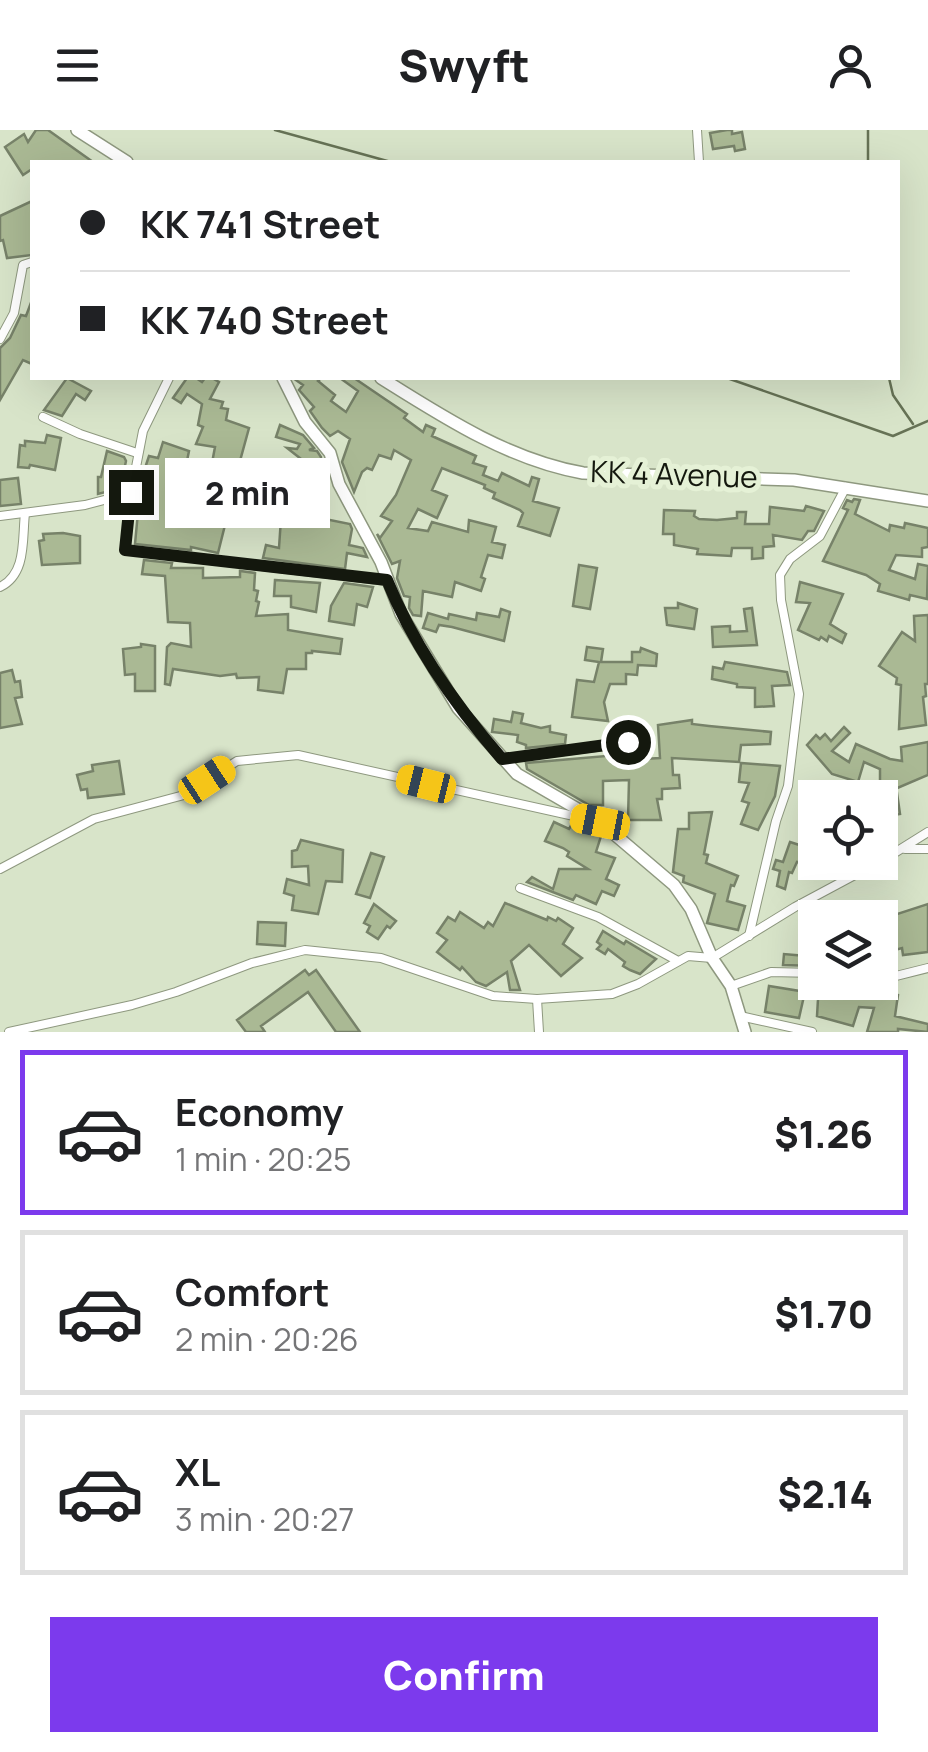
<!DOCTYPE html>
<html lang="en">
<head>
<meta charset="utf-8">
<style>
	:root { --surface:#fff; --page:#f2f2f2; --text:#202124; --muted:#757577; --line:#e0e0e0; --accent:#7c3aed }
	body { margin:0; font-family:Manrope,sans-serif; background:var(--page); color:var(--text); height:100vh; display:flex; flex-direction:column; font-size:38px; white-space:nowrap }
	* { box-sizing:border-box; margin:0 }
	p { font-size:32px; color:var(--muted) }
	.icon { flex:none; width:55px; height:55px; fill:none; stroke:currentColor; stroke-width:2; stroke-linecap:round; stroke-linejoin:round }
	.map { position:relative; height:902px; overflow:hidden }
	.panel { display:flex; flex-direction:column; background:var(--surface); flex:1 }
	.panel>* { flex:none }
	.top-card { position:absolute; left:30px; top:30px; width:870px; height:220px; border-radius:0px; box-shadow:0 10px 40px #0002; display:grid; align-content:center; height:220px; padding:0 50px; background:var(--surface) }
	.buttons { position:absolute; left:798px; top:650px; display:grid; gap:20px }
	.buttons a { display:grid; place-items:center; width:100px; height:100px; border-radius:0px; background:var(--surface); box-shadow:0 10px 40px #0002; font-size:50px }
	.end { position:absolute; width:45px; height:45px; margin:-22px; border:12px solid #14180e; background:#fff; box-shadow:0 0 0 5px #fff }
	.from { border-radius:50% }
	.bubble { position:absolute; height:70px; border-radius:0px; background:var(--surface); box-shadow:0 10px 40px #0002; font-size:32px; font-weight:800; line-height:70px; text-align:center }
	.car { position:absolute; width:30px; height:60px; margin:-30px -15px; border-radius:12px; box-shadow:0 0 8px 2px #0007; background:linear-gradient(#f5c518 24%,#345 0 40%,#f5c518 0 76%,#345 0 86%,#f5c518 0) }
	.top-card b { display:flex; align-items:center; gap:35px; height:95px; font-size:38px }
	.top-card b+b { border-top:2px solid var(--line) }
	.top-card i { width:25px; height:25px; background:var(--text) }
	ul { padding:18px 0 0; list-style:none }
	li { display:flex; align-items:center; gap:30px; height:165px; margin:0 20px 15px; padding:0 30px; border:5px solid var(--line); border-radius:0px }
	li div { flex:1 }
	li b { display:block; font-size:38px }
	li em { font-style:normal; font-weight:800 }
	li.selected { border-color:var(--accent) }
	li>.icon { width:90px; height:90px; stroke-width:1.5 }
	.action { display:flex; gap:20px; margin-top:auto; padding:20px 50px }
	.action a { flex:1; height:115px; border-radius:0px; background:var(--accent); color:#fff; font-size:40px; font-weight:800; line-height:115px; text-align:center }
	header { display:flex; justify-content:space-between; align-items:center; height:130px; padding:0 50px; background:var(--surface); font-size:45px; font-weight:800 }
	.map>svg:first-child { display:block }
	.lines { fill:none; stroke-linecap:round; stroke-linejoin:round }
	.stream { stroke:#667255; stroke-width:2.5 }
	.building { fill:#aab994; stroke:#778269; stroke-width:2.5 }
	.street-casing { stroke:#8e987f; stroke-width:10 }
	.secondary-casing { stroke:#8e987f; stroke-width:14 }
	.street { stroke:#fff; stroke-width:8 }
	.secondary { stroke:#fff; stroke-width:11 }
	.route { stroke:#14180e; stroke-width:12 }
	.labels { text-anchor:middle; stroke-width:10; stroke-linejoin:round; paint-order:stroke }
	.street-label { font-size:30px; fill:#14180e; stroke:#e5f1d6 }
</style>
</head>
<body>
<header><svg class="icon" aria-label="menu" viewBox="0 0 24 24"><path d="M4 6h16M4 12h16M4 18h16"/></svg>Swyft<svg class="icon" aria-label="person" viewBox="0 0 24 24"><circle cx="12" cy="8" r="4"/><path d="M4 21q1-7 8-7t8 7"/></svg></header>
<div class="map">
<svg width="928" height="902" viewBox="0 0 928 902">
	<rect width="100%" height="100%" fill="#d8e4c9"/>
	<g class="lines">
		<!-- stream -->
		<g class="stream">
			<path d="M275 0 391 32"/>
			<path d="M868 0V32"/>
			<path d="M727 248 893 306 928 291"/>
			<path d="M889 248 893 265 913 294"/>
		</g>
	</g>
	<!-- building -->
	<g class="building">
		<path d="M36 0H48L93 32H32V39L23 45 5 17 24 4 28 12Z"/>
		<path d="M727 0H732V4L742 2 745 19 735 21 734 16 713 19 710 3Z"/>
		<path d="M32 71V125L7 128 3 110 0 111V86Z"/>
		<path d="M32 170V234L23 230 0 270V218L10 208 21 185 26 186Z"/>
		<path d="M67 248 91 261 85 270 76 264 62 286 44 280Z"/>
		<path d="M187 248H196L202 252 205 248H212L219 252 210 269 223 272 221 278 228 279 226 290 249 298 240 331 256 336 251 354 230 349 223 391H226L218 423 191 417V420L135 414 141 350 149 326 158 328 163 312 189 321 181 360 188 361 185 381H203L215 317 196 314 203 297 198 295 202 274 187 264 181 273 173 268Z"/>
		<path d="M293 248H321L318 251 335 265 331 271 346 282 358 261 340 248H354L407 284 404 288 423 302 426 295 435 299 432 306 476 326 473 333 486 337 483 345 498 351 502 343 529 356 532 347 539 349 533 371 559 378 550 406 518 396 523 383 520 380 493 368 495 363 484 358 485 355 442 338 432 360 447 366 437 388 418 379 408 398 428 401 432 392 468 402 469 390 496 397 492 412 505 415 502 428 488 425 481 447 485 449 481 461 455 452 452 467 423 461 421 486 413 485 409 478 410 467 404 466 397 448 400 431 392 434 377 404 380 408 392 391 381 386 396 365 411 330 394 320 391 329 379 325 372 340 367 338 362 342 354 362 342 332 350 309 338 301 330 306 322 298 310 281 314 277 299 260 303 255Z"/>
		<path d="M280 295 303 305 314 318 309 320 317 321 321 327 319 346 308 342 310 336 287 318 297 319 300 314 276 307Z"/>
		<path d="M47 305 61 308 55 340 30 335 29 338 18 337 20 315 25 316V311L45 313Z"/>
		<path d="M107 321 124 327 126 331 123 345 117 344V359L98 364V347H101Z"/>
		<path d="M18 348 21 374 0 376V350Z"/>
		<path d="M854 369 860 370 855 384 889 401 890 395 904 398 905 393 928 398V417L922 418V427L896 425 889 440 915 449 918 434 928 436 927 469 910 465 909 470 878 461 880 454 866 445 823 431 848 380 843 378 847 370 852 372Z"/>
		<path d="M282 374 311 380 310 386 350 394 352 399 349 415 363 418 367 427 347 423 345 439 263 428 266 415 279 418Z"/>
		<path d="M806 376 824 381 814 401H808L802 410 773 405 774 416 763 417V428L752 429V418H732L731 426 697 424 698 419 674 415V404H663L664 380 695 381 694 386 699 389 717 390 737 388V382H746L745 394H769L770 377 804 381Z"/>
		<path d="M63 403 80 406V433L42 435 39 411 44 410 43 404Z"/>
		<path d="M144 430 172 433 171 438H203V448L240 447V441L255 443 254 460 258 461 256 471 259 472 256 486 288 484V500L342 509 340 524 312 521V523H306V539H287L283 563 258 560 259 547 237 548 236 544 220 546 173 539 170 555 165 554 167 517 171 513 191 517 190 493 168 492 165 446 142 444Z"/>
		<path d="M579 435 597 438 590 479 573 476Z"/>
		<path d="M275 450 320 453 316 482 291 477V466H274Z"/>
		<path d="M800 452 843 464 830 494 846 504 842 513 829 506 827 511 821 507 819 510 798 500 810 473 796 472Z"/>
		<path d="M344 453 373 457 367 477 357 474 354 495 329 491 331 476Z"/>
		<path d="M678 473 697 479 694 499 667 495 665 478H678Z"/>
		<path d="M752 478 757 515 713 517 712 497 730 496V502L747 501 744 479Z"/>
		<path d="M501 479 510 482 504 511 452 497 439 495 436 502 423 498 428 483 448 489 449 484 476 490 477 483 499 487Z"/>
		<path d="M928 485V554H925L926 566 923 567 926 595 899 599 901 555 896 554 897 548 879 536 902 502 915 511 914 486Z"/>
		<path d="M141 514 155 516V561H135V544L125 545 123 519 141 517Z"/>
		<path d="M587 517 603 519 601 532H632V522H640L641 518 657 524 656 536 638 535 637 545 626 544V554H610L604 572 608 591 572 587 577 550 594 552 599 532 585 530Z"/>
		<path d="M725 532 787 542 790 555 772 556 774 576 755 577V558L737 557V554L712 549 713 537 723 539Z"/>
		<path d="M12 540 15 552 20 551 22 567 15 568 22 594 0 598V543Z"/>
		<path d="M513 582 523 584 521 593 541 598 550 596V602L566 605 565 614 526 618V615L517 612 518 605 492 602 494 589 511 592Z"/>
		<path d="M692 590V594L709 596 771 602 770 614 741 615 739 632 672 628 673 645H679L680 658 662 659V669H657L661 690H628L629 650 603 651V675H589L527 639 526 633 607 626 606 623 625 621 643 620V629L660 628 658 595Z"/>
		<path d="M844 597 850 603 832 621 849 632 856 614 890 629 902 631 901 617 928 612V645L881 665 897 663 900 684 880 687V639L864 632 858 652 832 644 807 615 816 605 820 609 825 604 831 611Z"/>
		<path d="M119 631 124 664 88 668 87 659 81 660 77 645 93 641 92 635Z"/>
		<path d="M741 633 780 636 775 666 758 700 741 694 749 673 742 671 749 653 739 652Z"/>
		<path d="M712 682 704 724 708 725 706 733 738 746 734 756 731 755 727 771 745 776 738 800 707 793 715 764 683 752 684 746 673 742 678 699H689V683Z"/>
		<path d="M554 692 569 699 572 694 582 699 583 696 601 706 596 722 615 728 606 749 619 755 614 766 602 761 596 774 576 765 573 770 527 752 532 747 553 759 559 739H588L567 726 569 722 563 718 545 711Z"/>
		<path d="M301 710 343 720 342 752 326 751 318 784 292 780 294 766 284 763 287 749 309 755 308 736 292 737V721L297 720Z"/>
		<path d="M790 712 815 720V735L797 732 792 743 789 742 785 759 777 756 780 741 773 739 776 730 783 732Z"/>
		<path d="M371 723 384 727 370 768 356 764Z"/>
		<path d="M505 773 547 790 548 787 556 791 558 788 573 798 563 814 582 828 561 846 529 815 511 831 520 860H510L507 842 486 856 476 852 462 837 460 840 437 822 447 810 437 803 448 787 455 791 460 782 484 798 488 792 493 796Z"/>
		<path d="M374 774 396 791 390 798 387 796 378 809 367 802 370 796 364 793Z"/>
		<path d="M928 774V822L903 825 902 818 880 824V792L895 790 894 785Z"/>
		<path d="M258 792 286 793 285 816 257 814Z"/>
		<path d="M815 792V836L783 835 784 824 807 826 804 794Z"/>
		<path d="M603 801 624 814 626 811 656 829 640 844 630 840 623 836 625 832 608 819 605 824 597 819 601 815 597 812Z"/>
		<path d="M305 840 309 845 316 840 360 902H336L308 862 261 896 265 902H246L237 890Z"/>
		<path d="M802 850 832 854V860L892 862 898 865 895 886 928 894V902L898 899V902H867L874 878 859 877 853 896 817 886 818 869 804 866 799 888 765 882 769 856 800 861Z"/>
	</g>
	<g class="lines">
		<!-- street casing -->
		<g class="street-casing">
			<g id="street">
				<path d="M697 0 699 32"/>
				<path d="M0 209 14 183 23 135 32 132"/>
				<path d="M43 287 80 304 137 323"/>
				<path d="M131 363 125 420 387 451"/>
				<path d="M0 386 85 375 131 363 143 301 169 248"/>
				<path d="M0 457C27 444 22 409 25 383"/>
				<path d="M502 629 628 613"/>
				<path d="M905 719H928"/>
				<path d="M880 732 928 702"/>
				<path d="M0 739 94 689 184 665 237 631 298 625 592 690"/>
				<path d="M520 758 598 787 678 831"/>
				<path d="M749 806 776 691 788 656 799 564 781 470 780 445 790 429 820 406 846 357"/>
				<path d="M880 850 928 838"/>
				<path d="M731 856 771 842 815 843"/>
				<path d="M537 869 539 902"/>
				<path d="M740 886 812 902"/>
				<path d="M9 902 132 875 176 862 252 833 305 820 381 828 493 866 537 869 612 864 638 854 688 826 712 828 795 777 879 732"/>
			</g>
		</g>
		<!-- secondary casing -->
		<g class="secondary-casing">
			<g id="secondary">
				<path d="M77 0 127 32"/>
				<path d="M283 248 305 292 330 323 339 354 381 432 401 484 458 578 517 644 600 692 674 755 691 779 712 828 731 856 745 902"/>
				<path d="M381 248C443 287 509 330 583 343L794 350 928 371"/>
			</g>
		</g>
		<!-- street -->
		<use href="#street" class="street"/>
		<!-- secondary -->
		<use href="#secondary" class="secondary"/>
	</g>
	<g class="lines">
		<!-- route -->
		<path class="route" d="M131 362 125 420 387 450C414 517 455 575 502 629L628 612"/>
	</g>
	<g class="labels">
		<!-- street labels -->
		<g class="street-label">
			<text transform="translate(674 345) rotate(2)" y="10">KK 4 Avenue</text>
		</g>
	</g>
</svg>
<div class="buttons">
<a><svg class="icon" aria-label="locate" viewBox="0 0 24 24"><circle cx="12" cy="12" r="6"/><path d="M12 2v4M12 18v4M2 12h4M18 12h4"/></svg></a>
<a><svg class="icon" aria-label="layers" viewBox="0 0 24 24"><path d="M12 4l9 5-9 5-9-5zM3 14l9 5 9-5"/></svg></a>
</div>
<i class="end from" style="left:628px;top:612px"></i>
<i class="end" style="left:131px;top:362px"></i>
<div class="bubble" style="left:165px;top:328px;width:165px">2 min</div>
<i class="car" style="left:207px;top:650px;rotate:57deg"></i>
<i class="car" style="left:426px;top:654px;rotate:284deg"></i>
<i class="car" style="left:600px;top:692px;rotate:281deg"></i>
<div class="top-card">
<b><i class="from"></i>KK 741 Street</b>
<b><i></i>KK 740 Street</b>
</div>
</div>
<section class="panel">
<ul>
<li class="selected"><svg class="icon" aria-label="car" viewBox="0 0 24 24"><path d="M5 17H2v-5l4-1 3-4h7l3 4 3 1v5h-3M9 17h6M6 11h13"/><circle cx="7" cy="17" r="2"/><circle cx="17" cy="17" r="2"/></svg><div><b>Economy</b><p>1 min · 20:25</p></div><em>$1.26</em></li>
<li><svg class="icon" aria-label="car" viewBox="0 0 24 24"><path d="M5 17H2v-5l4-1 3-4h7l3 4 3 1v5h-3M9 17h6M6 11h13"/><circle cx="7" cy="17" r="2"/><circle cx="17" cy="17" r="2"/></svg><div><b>Comfort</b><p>2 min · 20:26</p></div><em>$1.70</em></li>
<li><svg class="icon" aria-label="car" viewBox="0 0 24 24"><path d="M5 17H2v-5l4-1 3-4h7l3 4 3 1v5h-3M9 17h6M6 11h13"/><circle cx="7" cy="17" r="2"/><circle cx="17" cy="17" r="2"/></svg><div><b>XL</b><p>3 min · 20:27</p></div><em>$2.14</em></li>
</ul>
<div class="action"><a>Confirm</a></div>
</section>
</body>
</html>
